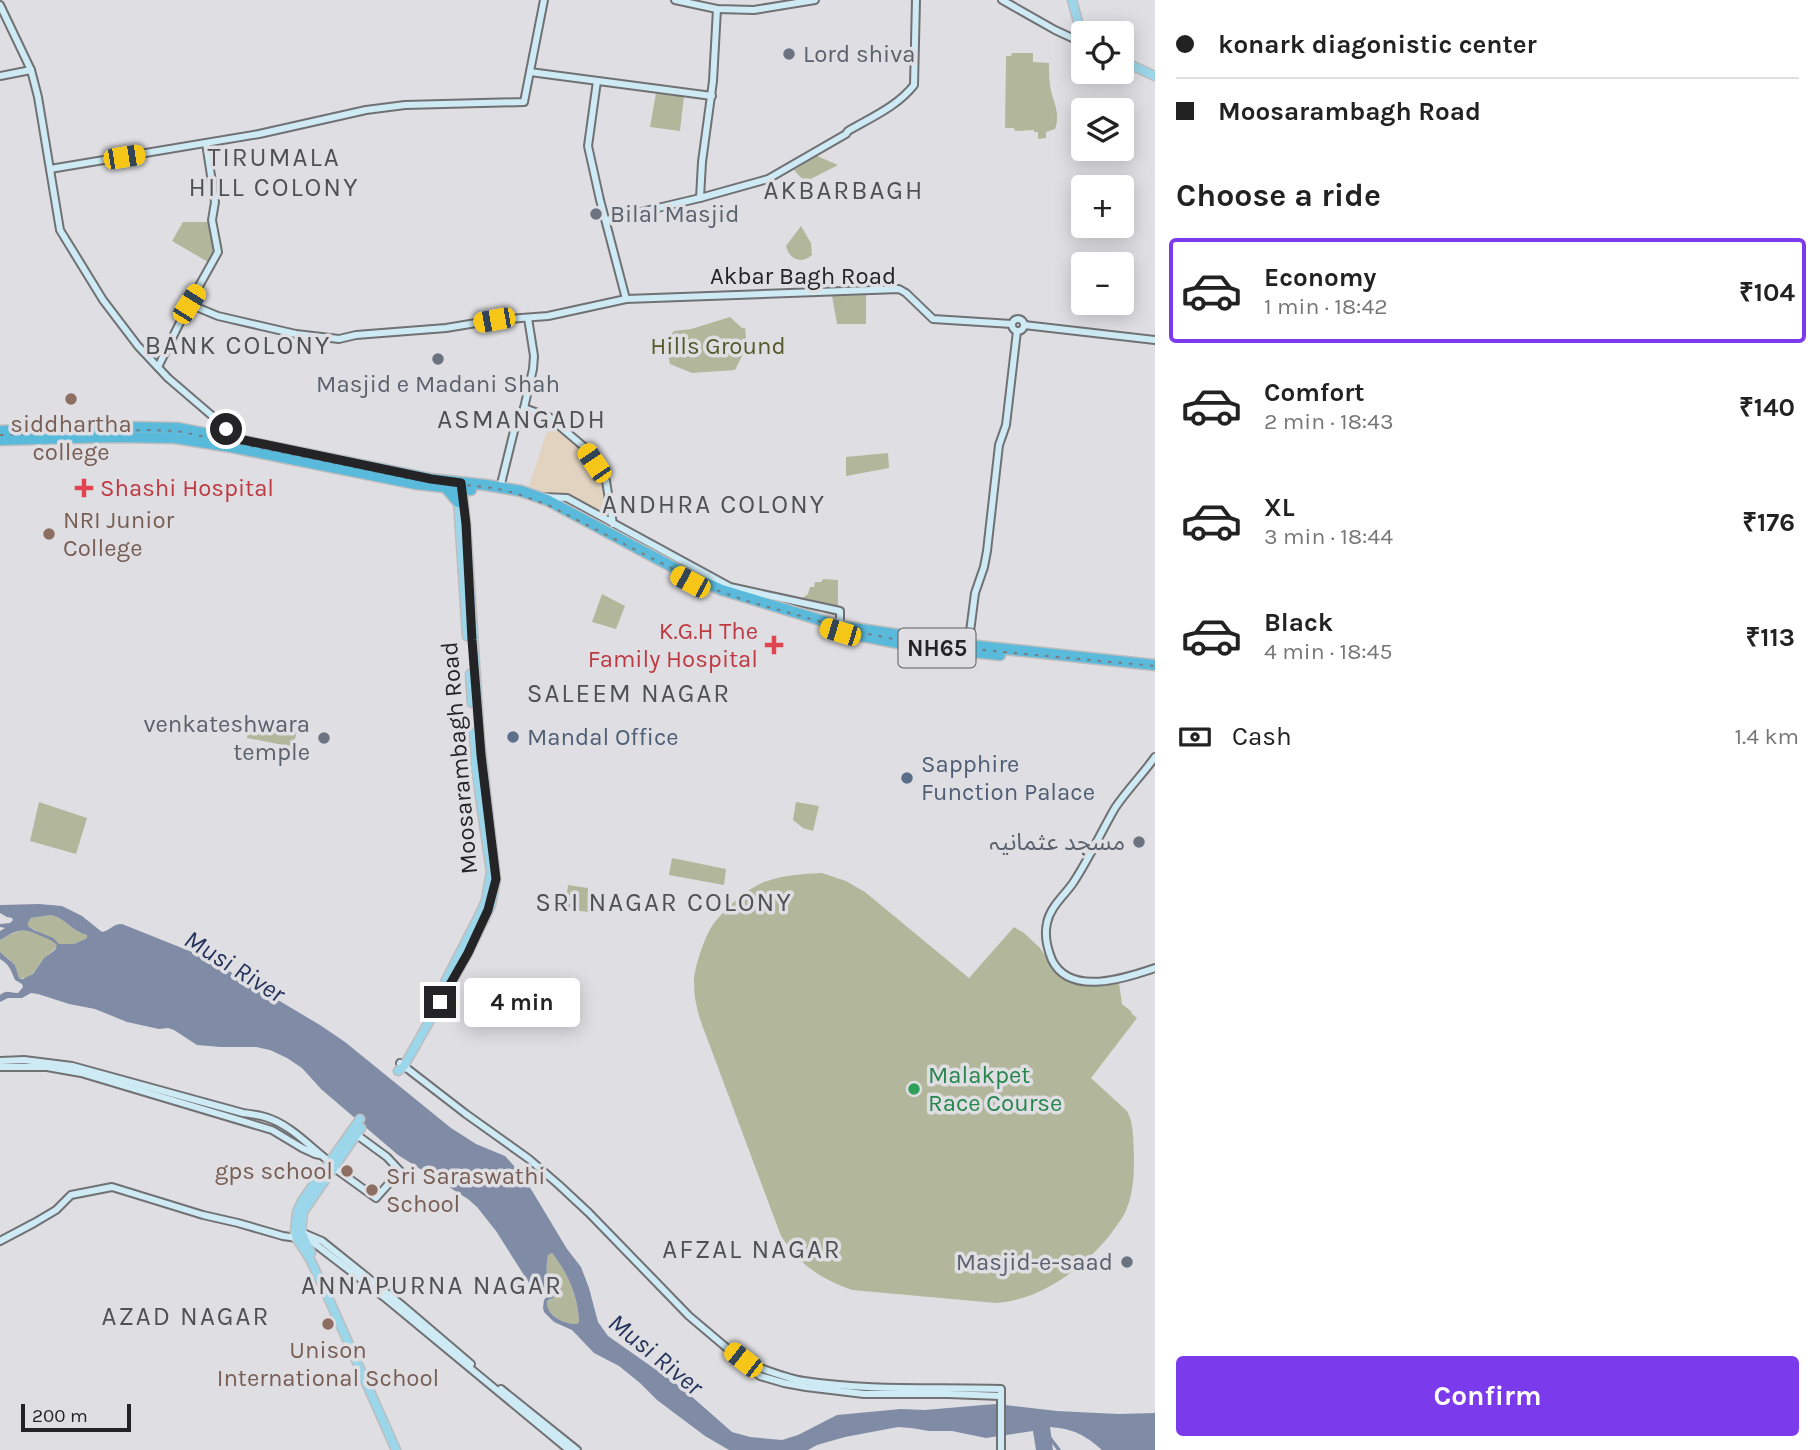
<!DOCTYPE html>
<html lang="en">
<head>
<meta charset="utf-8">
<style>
	:root { --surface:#fff; --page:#f6f6f6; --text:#222; --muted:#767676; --line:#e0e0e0; --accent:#7c3aed }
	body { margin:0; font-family:Karla,"Noto Sans Arabic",sans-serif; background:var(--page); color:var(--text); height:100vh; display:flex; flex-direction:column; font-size:26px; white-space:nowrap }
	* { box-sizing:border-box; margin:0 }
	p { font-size:23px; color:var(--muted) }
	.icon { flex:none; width:38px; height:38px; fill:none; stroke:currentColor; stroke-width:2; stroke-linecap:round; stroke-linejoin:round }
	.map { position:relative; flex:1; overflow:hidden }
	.panel { display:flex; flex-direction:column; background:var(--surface); width:665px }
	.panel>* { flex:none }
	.guide { display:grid; align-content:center; height:154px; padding:0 21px; background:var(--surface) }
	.buttons { position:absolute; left:1071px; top:21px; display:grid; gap:14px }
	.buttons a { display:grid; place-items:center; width:63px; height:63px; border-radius:7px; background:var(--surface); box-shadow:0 4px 18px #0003; font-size:35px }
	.scale { position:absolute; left:21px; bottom:18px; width:110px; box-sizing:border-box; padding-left:7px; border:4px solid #242426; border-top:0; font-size:19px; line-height:24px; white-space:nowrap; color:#242426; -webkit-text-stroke:5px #dfdfe3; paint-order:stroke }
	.end { position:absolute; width:32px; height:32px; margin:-16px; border:9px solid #242426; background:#fff; box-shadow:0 0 0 4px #fff }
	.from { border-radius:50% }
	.bubble { position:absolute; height:49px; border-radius:7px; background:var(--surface); box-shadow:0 4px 18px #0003; font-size:23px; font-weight:700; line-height:49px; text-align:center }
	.car { position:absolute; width:21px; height:42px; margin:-21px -10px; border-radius:9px; box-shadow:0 0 5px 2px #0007; background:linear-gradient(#f5c518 24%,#345 0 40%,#f5c518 0 76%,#345 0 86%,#f5c518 0) }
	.guide b { display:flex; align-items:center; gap:24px; height:66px; font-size:26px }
	.guide b+b { border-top:2px solid var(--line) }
	.guide i { width:18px; height:18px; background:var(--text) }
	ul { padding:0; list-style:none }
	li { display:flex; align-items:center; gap:21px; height:105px; margin:0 14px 10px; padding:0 7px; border:4px solid transparent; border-radius:7px }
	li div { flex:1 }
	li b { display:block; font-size:26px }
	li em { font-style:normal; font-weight:700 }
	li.active { border-color:var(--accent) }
	li>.icon { width:63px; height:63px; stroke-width:1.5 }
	h2 { padding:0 21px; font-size:32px; line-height:84px }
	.pay { display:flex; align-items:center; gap:18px; height:77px; padding:0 21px; font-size:26px }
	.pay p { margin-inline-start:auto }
	.cta { display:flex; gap:14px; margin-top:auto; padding:14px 21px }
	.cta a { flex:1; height:80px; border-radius:7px; background:var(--accent); color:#fff; font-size:28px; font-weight:700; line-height:80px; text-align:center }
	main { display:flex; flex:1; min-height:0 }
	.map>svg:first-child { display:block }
	.commercial { fill:#e2d3c1 }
	.green { fill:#b2b79c }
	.water { fill:#808ca6; fill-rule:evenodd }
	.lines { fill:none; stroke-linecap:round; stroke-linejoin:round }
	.canal { stroke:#808ca6; stroke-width:3.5 }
	.secondary-casing { stroke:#717174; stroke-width:10 }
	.primary-casing { stroke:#bdbdbe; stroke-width:11 }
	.highway-casing { stroke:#bdbdbe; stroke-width:13 }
	.secondary { stroke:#ceeaf4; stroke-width:6 }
	.primary { stroke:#9cd6ea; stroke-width:8 }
	.highway { stroke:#5abadc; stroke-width:10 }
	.rail { stroke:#7b7b7e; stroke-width:2; stroke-dasharray:3.5 7; stroke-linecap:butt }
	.route { stroke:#242426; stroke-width:9 }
	.worship-dot { fill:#6b7280; stroke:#dfdfe3; stroke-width:2.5 }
	.education-dot { fill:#8d6e63; stroke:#dfdfe3; stroke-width:2.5 }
	.health-dot { fill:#e0444e; stroke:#dfdfe3; stroke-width:2.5 }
	.service-dot { fill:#5c6f8a; stroke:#dfdfe3; stroke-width:2.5 }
	.leisure-dot { fill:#2e9e5b; stroke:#dfdfe3; stroke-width:2.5 }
	.labels { text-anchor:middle; stroke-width:7; stroke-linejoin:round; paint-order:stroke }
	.shield { fill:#dfdfe3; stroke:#5c5c5f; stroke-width:2 }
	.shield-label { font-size:23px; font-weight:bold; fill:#242426 }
	.worship-label { font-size:24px; fill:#5b616d; stroke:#dfdfe3; text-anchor:end }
	.street-label { font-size:24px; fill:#242426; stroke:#dfdfe3 }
	.park-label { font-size:24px; fill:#535928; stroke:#dfdfe3 }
	.education-label { font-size:24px; fill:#785e54; stroke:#dfdfe3 }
	.health-label { font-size:24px; fill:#be3a42; stroke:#dfdfe3; text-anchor:start }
	.service-label { font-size:24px; fill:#4e5e75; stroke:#dfdfe3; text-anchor:start }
	.leisure-label { font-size:24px; fill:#27864d; stroke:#dfdfe3; text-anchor:start }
	.neighbourhood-label { font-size:26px; letter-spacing:2px; fill:#505153; stroke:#dfdfe3 }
	.water-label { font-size:26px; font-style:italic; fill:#25355c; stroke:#dfdfe3 }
</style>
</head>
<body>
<main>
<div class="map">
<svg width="1155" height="1450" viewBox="0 0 1155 1450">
	<rect width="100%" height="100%" fill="#dfdfe3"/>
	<!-- commercial -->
	<path class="commercial" d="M550 422 577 443 602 480 606 495 608 518 529 486Z"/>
	<!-- green -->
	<g class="green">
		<path d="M1012 53H1033V62L1049 63C1049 72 1049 82 1051 91 1055 105 1060 115 1055 129L1046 132V138L1038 139V132H1034V130L1015 131 1014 128H1005L1006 56H1011Z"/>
		<path d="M656 93 684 96 680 131 650 127Z"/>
		<path d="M817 156 838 165 805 182 794 170Z"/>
		<path d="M183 222H209L216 250 208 262 172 241Z"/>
		<path d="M801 226 811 243 812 255C801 265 789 259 786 246Z"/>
		<path d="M866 295V324H837L832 296Z"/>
		<path d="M730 317 742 328H745L747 346 735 370 692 373 670 364 666 341 674 331 691 329Z"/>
		<path d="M888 453 889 468 846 476V457Z"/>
		<path d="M823 579 838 580V609L800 600 808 594 810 587H814L815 582H821Z"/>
		<path d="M602 594 625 606 616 629 592 622Z"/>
		<path d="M249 721 297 731 293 747 247 738Z"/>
		<path d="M39 802 87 818 76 854 30 841Z"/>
		<path d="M796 802 819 806 813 831 803 828 793 820Z"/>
		<path d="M672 858 726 869 724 885 669 875Z"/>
		<path d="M822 873 846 881 865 892 969 978 1014 927 1024 933 1040 948 1059 976 1087 986 1119 983 1122 1004 1132 1012 1131 1013 1137 1018 1091 1078 1127 1111C1134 1123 1133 1140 1134 1154 1134 1172 1134 1190 1127 1208 1124 1217 1116 1226 1110 1235 1082 1269 1041 1300 996 1303L852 1290C819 1278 800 1265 781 1236L701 1022C697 1010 694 997 694 984 693 970 705 935 714 923 727 907 745 890 764 882 783 875 802 874 822 873Z"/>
		<path d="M568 885 588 888V912L565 909Z"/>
		<path d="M51 915C65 918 73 932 87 935V938L74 944 58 945C54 951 49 953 44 959 38 965 35 973 28 978H18L15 965 0 952V940C27 924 29 931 55 941L28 926V923L31 918Z"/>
		<path d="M552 1253C568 1275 578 1294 579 1322L577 1324C564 1324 546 1316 547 1301L551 1300C552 1291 549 1289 548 1282 546 1273 546 1263 548 1255Z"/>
	</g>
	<!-- water -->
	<path class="water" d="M39 904 62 906 82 916 102 932C110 931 112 924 122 924L207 958 320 1025 345 1042 451 1128 476 1144 505 1156 522 1175 534 1194 567 1249 581 1267 589 1288 598 1322 608 1336 682 1388 732 1432 750 1437 782 1440 798 1435 837 1415 901 1409 925 1410 983 1405 997 1404 1057 1411 1118 1414 1155 1413V1450H1102C1085 1435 1074 1429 1050 1427L1053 1450H1036L1033 1431 986 1438 952 1431H929L911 1428 898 1427 845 1437 817 1445 808 1450H729L705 1436 657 1400 640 1383 619 1366 594 1353 572 1330 554 1322 544 1312 543 1308 544 1300 549 1294 546 1289 529 1283 496 1231 477 1207 468 1199 398 1155 321 1089 302 1068 287 1058 270 1050 256 1047H221L197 1045 174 1030 168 1028 159 1029 127 1022 95 1009 69 1004 38 994 31 993 22 998H8L0 1002V995C7 989 10 993 18 993L23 987 22 984 15 980C11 970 9 964 0 959V952L15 965 19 978 23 979 33 974 44 958 55 950 57 945C51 939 45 938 37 934 21 927 15 931 0 940V931L5 928 0 927V924L10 923 13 920 12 918 7 917 0 913V905ZM51 915C65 918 73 932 87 935V938L74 944H59L53 938 34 930 28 926V923L31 918ZM552 1253C568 1274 578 1295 579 1322L577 1324C564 1324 546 1316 547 1301L553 1298C553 1294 551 1290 549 1286 546 1278 546 1264 548 1255Z"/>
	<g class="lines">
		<!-- canal -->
		<path class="canal" d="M1050 1438 1059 1450"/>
		<!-- secondary casing -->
		<g class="secondary-casing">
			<g id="secondary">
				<path d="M675 0 717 9 754 10 815 0"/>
				<path d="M1002 0 1055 30 1083 43"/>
				<path d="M0 5 31 70 38 97 60 230 103 300 138 346 168 378 224 426 229 437"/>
				<path d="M530 72 712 96"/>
				<path d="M0 76 31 70"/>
				<path d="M597 81 588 146 600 200 626 299"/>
				<path d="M50 169 259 134 366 110 405 105 524 102 544 0"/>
				<path d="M700 198 702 162 713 81 717 9"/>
				<path d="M607 220 700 198 768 179 846 134 848 131C870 118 898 106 914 85L916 0"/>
				<path d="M189 304 218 316 296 334 339 339 356 335 446 328 494 320 548 316 626 299 899 289 906 293 933 319 1012 324"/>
				<circle cx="1018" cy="325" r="6"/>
				<path d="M1024 325 1155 340"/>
				<path d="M158 367 189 304 218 252 212 220 215 202 206 143"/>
				<path d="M524 408 549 417 583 446 606 481 613 524"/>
				<path d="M500 488 514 431 524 408 533 369 534 356 528 318"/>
				<path d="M543 497 567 498 730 587 840 611V626"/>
				<path d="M968 647 975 593 984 567 987 551 999 445 1006 425 1017 331"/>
				<path d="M1155 757C1143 774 1127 790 1115 808 1101 832 1089 859 1073 883 1064 896 1050 907 1047 923 1044 936 1047 948 1052 960 1070 997 1126 978 1155 968"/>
				<path d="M0 1061 24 1060 72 1066 243 1113C250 1114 258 1115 265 1117 290 1124 310 1147 330 1162"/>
				<path d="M400 1063 466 1114 529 1159 559 1185 589 1213 689 1316 760 1376 784 1383 806 1387 864 1394H948L1001 1396"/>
				<path d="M0 1067H47L81 1073 272 1130 302 1148 315 1154 320 1155"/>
				<path d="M333 1167 376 1198 400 1171 387 1157 357 1135"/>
				<path d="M301 1232 322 1241 403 1306 471 1364"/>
				<path d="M0 1241 34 1223 56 1210 71 1195 112 1187 203 1215 238 1223 283 1236 304 1239 314 1243 384 1297 569 1450"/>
				<path d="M747 1363C766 1370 785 1378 804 1381 869 1391 935 1387 1001 1389V1450"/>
				<path d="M501 1389 577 1450"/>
			</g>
		</g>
		<!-- primary casing -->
		<g class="primary-casing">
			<g id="primary">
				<path d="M1072 0 1083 40"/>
				<path d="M1122 61 1155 76"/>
				<path d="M458 499 467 636"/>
				<path d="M470 674 472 703"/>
				<path d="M445 982 481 912 486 900 491 872 476 769 474 733"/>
				<path d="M398 1071 404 1066 468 953 491 905 496 879 480 741 466 524 462 486"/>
				<path d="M360 1119 302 1201 297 1212 295 1232 297 1239 310 1259 327 1295 396 1450"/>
				<path d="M311 1253 301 1232 303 1212 361 1128"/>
			</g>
		</g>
		<!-- highway casing -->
		<g class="highway-casing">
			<g id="highway">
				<path d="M0 431 116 427 178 428 431 479 486 485 521 491 547 500 686 574 722 590 840 626 968 645 1155 665"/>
				<path d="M0 440 115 437 175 438 231 447 416 484 471 490"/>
				<path d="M445 487 458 502"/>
				<path d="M831 630 908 645 1000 655"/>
			</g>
		</g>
		<!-- secondary -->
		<use href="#secondary" class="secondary"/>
		<!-- primary -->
		<use href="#primary" class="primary"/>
		<!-- highway -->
		<use href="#highway" class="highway"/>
		<!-- rail -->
		<path class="rail" d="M0 435 147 430 177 431 417 480 494 488 515 493 548 505 671 568 719 591 747 601 854 631 888 638 939 646 1155 666"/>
	</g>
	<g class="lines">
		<!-- route -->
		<path class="route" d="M226 429 229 437 431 479 461 483 466 524 472 640 481 755 496 879 488 910 468 953 440 1002"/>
	</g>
	<!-- markers -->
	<g class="worship-dot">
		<circle cx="789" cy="54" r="7"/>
		<circle cx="596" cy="214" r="7"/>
		<circle cx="438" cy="359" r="7"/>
		<circle cx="324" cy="738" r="7"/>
		<circle cx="1139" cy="842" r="7"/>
		<circle cx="1127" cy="1262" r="7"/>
	</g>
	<g class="education-dot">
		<circle cx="71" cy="399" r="7"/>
		<circle cx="49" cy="534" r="7"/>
		<circle cx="347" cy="1171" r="7"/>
		<circle cx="372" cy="1190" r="7"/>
		<circle cx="328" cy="1324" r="7"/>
	</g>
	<g class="health-dot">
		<path d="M80.5 477.5h7v7h7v7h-7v7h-7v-7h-7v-7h7z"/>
		<path d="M770.5 634.5h7v7h7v7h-7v7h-7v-7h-7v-7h7z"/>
	</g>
	<g class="service-dot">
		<circle cx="513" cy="737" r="7"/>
		<circle cx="907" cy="778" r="7"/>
	</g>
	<circle class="leisure-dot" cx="914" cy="1089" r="7"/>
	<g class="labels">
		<!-- shield labels -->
		<rect class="shield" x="898.5" y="628.5" width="77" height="39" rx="5"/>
		<g class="shield-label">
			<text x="937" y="656">NH65</text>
		</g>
		<!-- worship labels -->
		<g class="worship-label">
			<text x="803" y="62" text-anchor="start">Lord shiva</text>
			<text x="610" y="222" text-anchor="start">Bilal Masjid</text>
			<text x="438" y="392" text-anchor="middle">Masjid e Madani Shah</text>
			<text x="310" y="732">venkateshwara<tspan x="310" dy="28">temple</tspan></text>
			<text x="1125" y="850">مسجد عثمانیہ</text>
			<text x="1113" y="1270">Masjid-e-saad</text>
		</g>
		<!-- street labels -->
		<g class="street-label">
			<text x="803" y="284">Akbar Bagh Road</text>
			<text transform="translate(459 758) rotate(-95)" y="8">Moosarambagh Road</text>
		</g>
		<!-- park labels -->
		<g class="park-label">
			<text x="718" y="354">Hills Ground</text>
		</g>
		<!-- education labels -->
		<g class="education-label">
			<text x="71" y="432">siddhartha<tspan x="71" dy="28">college</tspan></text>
			<text x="63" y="528" text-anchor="start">NRI Junior<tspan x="63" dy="28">College</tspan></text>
			<text x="333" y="1179" text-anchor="end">gps school</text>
			<text x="386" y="1184" text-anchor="start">Sri Saraswathi<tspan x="386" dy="28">School</tspan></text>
			<text x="328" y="1358">Unison<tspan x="328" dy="28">International School</tspan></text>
		</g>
		<!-- health labels -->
		<g class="health-label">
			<text x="100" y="496">Shashi Hospital</text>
			<text x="758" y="639" text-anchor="end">K.G.H The<tspan x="758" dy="28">Family Hospital</tspan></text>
		</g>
		<!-- service labels -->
		<g class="service-label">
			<text x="527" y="745">Mandal Office</text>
			<text x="921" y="772">Sapphire<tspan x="921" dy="28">Function Palace</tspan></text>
		</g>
		<!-- leisure labels -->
		<g class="leisure-label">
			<text x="928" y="1083">Malakpet<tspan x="928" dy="28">Race Course</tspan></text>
		</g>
		<!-- neighbourhood labels -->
		<g class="neighbourhood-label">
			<text x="274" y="166">TIRUMALA<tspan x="274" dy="30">HILL COLONY</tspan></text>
			<text x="844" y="199">AKBARBAGH</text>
			<text x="238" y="354">BANK COLONY</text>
			<text x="522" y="428">ASMANGADH</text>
			<text x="714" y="513">ANDHRA COLONY</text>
			<text x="629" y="702">SALEEM NAGAR</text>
			<text x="664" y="911">SRI NAGAR COLONY</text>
			<text x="752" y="1258">AFZAL NAGAR</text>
			<text x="432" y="1294">ANNAPURNA NAGAR</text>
			<text x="186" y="1325">AZAD NAGAR</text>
		</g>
		<!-- water labels -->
		<g class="water-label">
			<text transform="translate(235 966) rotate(32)" y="9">Musi River</text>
			<text transform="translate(656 1354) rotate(39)" y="9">Musi River</text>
		</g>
	</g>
</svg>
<div class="buttons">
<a><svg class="icon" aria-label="locate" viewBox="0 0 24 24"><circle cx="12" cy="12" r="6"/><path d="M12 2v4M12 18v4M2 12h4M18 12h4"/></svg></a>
<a><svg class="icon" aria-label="layers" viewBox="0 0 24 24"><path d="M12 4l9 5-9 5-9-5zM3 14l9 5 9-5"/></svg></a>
<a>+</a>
<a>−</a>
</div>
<div class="scale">200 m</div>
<i class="end from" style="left:226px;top:429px"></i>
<i class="end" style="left:440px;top:1002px"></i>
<div class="bubble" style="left:464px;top:978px;width:116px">4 min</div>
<i class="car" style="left:124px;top:157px;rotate:81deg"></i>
<i class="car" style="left:189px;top:304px;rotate:32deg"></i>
<i class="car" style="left:494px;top:320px;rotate:260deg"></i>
<i class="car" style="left:594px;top:463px;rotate:326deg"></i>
<i class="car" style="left:690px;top:582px;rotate:298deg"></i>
<i class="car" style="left:840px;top:632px;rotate:287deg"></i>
<i class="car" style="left:743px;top:1360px;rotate:308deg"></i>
</div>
<section class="panel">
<div class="guide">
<b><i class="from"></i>konark diagonistic center</b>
<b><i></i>Moosarambagh Road</b>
</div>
<h2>Choose a ride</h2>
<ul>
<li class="active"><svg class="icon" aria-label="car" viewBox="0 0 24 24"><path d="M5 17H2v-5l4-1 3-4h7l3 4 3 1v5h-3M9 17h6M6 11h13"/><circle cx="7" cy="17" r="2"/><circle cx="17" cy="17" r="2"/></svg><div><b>Economy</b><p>1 min · 18:42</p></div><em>₹104</em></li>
<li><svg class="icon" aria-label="car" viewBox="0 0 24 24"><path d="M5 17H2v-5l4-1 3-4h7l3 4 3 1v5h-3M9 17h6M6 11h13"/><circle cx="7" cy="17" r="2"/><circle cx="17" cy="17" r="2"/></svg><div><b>Comfort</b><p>2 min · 18:43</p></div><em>₹140</em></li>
<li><svg class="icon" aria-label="car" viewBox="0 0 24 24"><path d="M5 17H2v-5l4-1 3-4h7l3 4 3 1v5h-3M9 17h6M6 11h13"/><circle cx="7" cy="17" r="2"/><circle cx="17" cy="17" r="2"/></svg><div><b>XL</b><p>3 min · 18:44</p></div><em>₹176</em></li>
<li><svg class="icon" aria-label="car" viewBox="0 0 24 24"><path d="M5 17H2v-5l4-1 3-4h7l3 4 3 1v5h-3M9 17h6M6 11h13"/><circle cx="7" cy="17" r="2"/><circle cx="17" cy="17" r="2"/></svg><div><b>Black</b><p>4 min · 18:45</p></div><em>₹113</em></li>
</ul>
<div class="pay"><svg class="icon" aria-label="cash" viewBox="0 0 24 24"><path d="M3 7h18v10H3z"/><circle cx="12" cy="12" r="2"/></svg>Cash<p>1.4 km</p></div>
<div class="cta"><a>Confirm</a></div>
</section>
</main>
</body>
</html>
